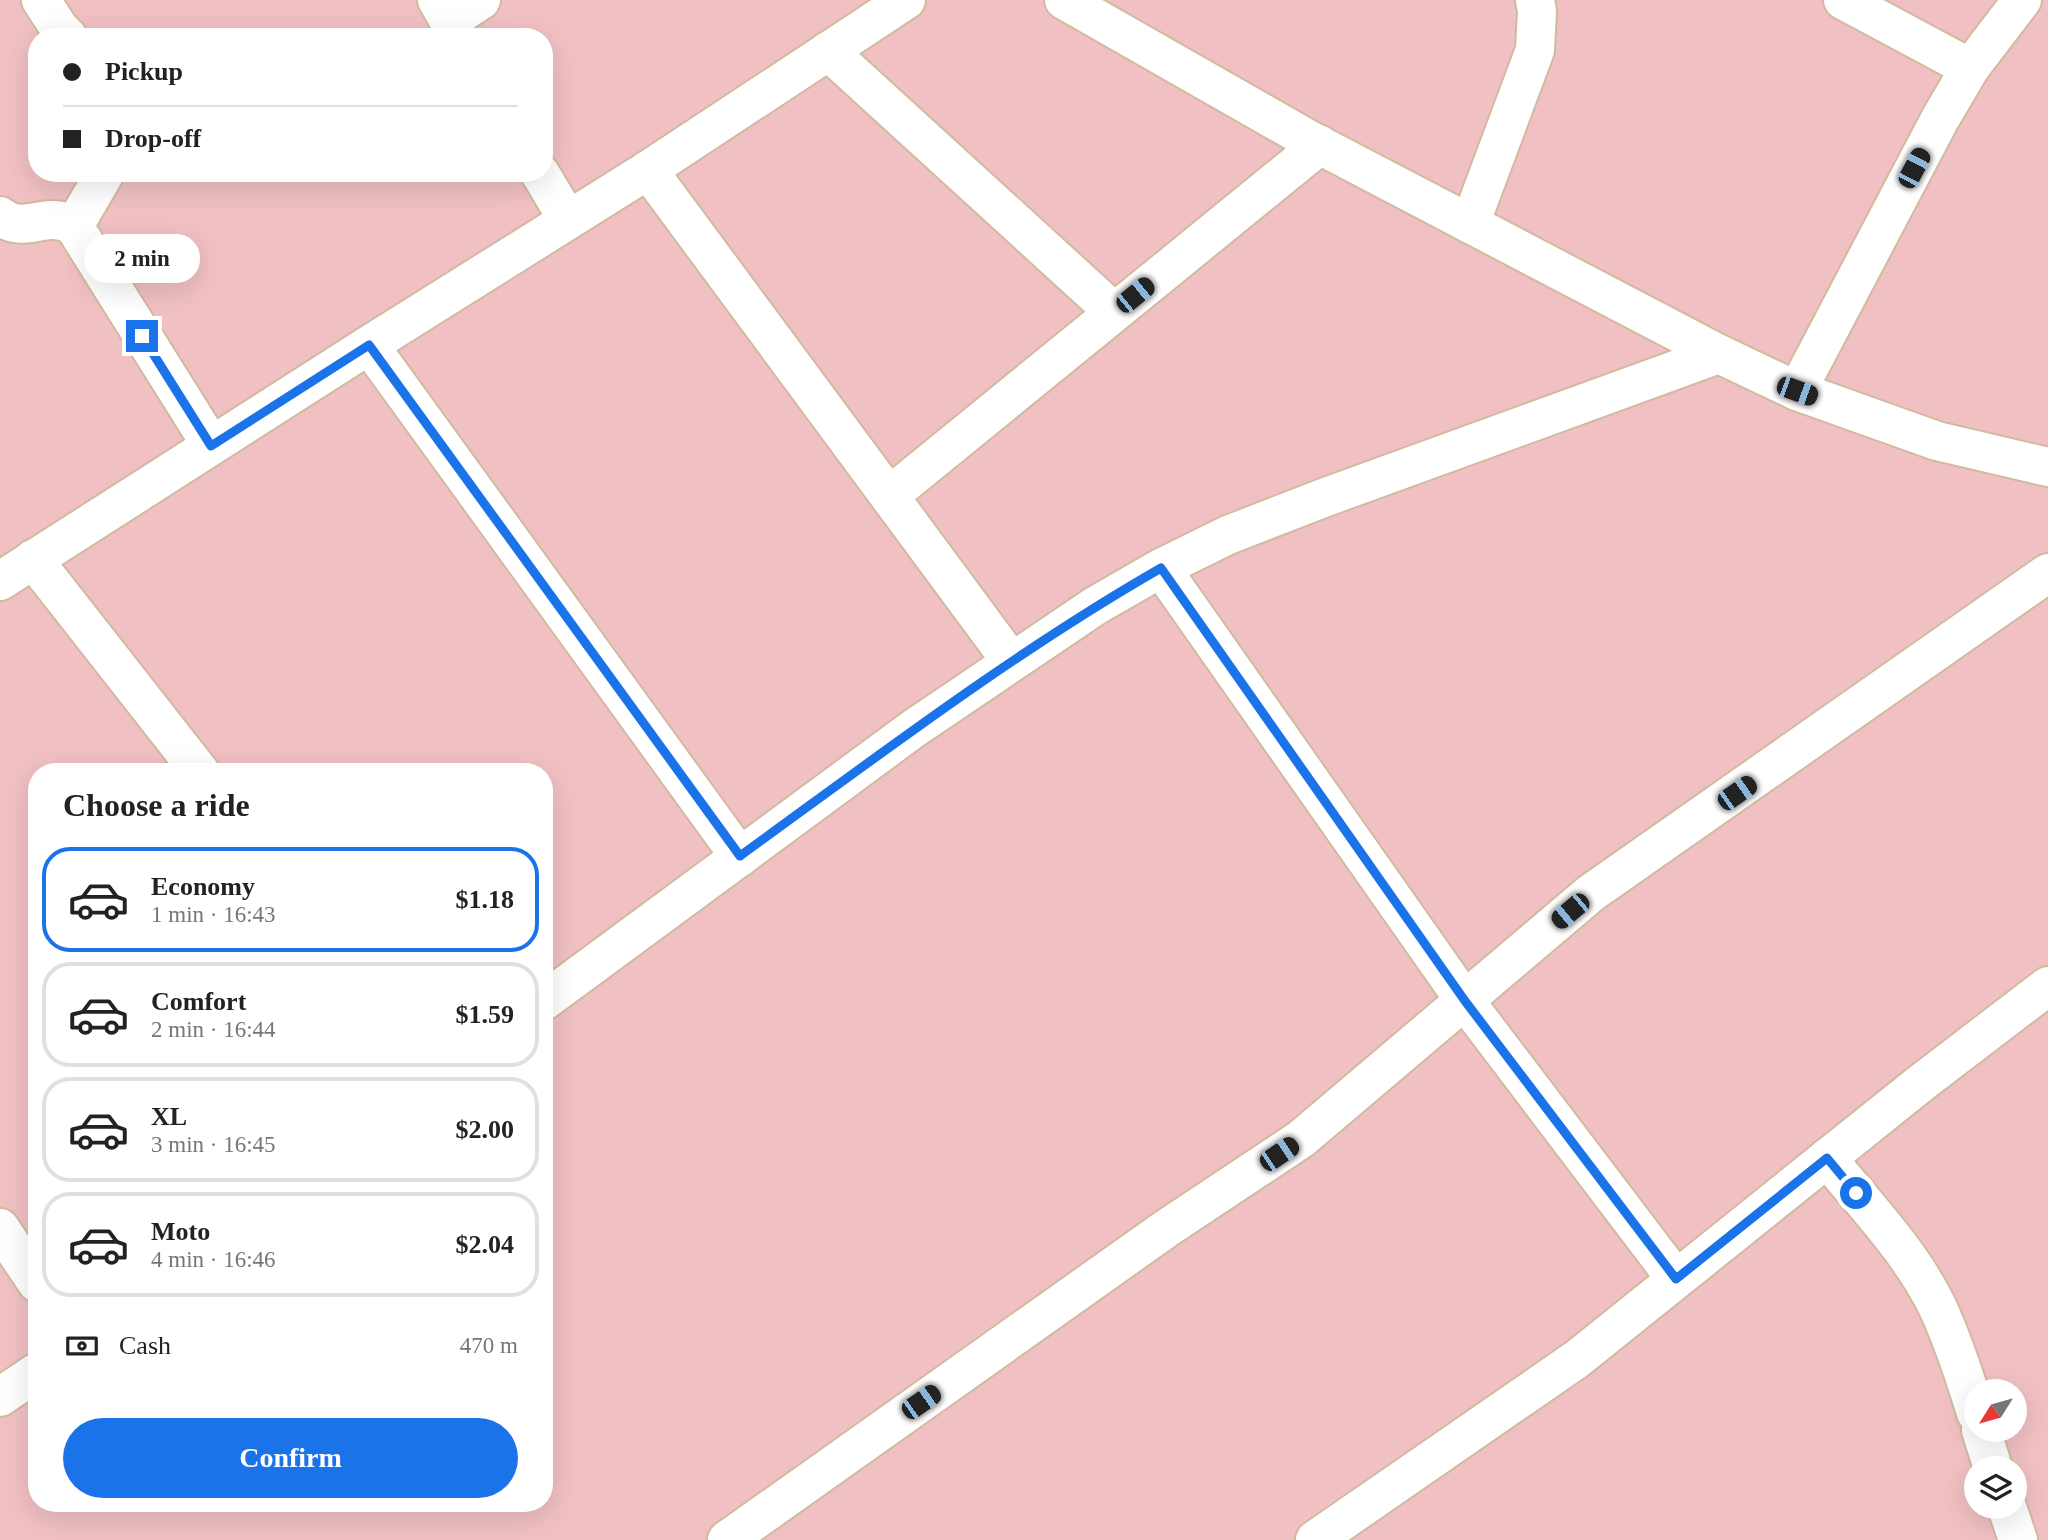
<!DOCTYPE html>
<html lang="en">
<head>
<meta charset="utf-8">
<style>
	:root { --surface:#fff; --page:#f2f2f2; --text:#222; --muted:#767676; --line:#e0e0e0; --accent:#1a73e8 }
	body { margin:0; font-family:Georgia,serif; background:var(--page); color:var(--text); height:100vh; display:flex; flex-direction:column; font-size:26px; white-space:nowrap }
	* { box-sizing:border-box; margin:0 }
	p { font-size:23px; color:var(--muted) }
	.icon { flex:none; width:38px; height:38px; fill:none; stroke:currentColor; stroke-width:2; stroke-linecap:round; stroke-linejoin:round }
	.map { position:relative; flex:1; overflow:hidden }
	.side { position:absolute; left:28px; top:763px; width:525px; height:749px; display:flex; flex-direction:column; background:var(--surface); border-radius:28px; box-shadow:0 7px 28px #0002 }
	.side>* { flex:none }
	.hud { position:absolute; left:28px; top:28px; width:525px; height:154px; border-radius:28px; box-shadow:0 7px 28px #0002; display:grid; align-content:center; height:154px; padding:0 35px; background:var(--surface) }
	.needle { width:46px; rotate:233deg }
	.controls { position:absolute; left:1964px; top:1379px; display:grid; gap:14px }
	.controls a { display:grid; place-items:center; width:63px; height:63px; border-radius:50%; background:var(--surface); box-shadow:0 7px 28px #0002; font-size:35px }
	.end { position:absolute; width:32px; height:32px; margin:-16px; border:9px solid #1a73e8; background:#fff; box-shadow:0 0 0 4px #fff }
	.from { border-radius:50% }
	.bubble { position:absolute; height:49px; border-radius:24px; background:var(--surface); box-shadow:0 7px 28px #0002; font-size:23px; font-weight:800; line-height:49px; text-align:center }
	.car { position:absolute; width:21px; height:42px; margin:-21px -10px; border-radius:9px; box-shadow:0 0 5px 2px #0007; background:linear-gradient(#222 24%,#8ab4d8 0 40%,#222 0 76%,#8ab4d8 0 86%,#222 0) }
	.hud b { display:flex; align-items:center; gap:24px; height:66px; font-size:26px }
	.hud b+b { border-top:2px solid var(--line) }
	.hud i { width:18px; height:18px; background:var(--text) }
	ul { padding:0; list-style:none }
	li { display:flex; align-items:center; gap:21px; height:105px; margin:0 14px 10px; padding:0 21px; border:4px solid var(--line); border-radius:28px }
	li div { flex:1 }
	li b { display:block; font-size:26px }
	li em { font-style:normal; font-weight:800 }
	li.active { border-color:var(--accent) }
	li>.icon { width:63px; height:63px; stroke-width:1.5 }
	h2 { padding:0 35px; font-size:32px; line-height:84px }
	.pay { display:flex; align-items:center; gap:18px; height:77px; padding:0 35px; font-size:26px }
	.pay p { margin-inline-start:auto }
	.action { display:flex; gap:14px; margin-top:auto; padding:14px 35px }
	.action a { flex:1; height:80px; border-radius:42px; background:var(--accent); color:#fff; font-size:28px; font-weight:800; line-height:80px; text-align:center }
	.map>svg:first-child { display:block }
	.green { fill:#f1c0c3; fill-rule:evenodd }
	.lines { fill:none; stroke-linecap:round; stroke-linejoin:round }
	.minor-casing { stroke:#d2ba9f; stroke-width:42 }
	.minor { stroke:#fff; stroke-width:38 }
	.route { stroke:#1a73e8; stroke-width:9 }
</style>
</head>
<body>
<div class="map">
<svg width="2048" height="1540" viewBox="0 0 2048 1540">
	<rect width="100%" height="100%" fill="#fde4c9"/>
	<!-- green -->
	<path class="green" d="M0 0H2048V1540H0ZM37 37H544V173H37ZM37 772H544V1503H37ZM1976 1391H2014V1430H1976ZM1976 1468H2014V1507H1976Z"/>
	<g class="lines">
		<!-- minor casing -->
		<g class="minor-casing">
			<g id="minor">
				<path d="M41 0 59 28 68 37"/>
				<path d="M437 0 458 37"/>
				<path d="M1064 0 1306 138 1719 354 1797 391 1937 441 2048 467"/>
				<path d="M1843 0 1970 68"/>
				<path d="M449 21 481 0"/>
				<path d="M828 51 1114 312"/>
				<path d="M648 170 1011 661"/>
				<path d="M540 173 568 220"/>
				<path d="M0 216C25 236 45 209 74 226L211 445"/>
				<path d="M1470 224 1535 50 1537 11 1535 0"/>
				<path d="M74 226 105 173"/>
				<path d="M369 345 740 857"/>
				<path d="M1797 391 1940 119 1970 68 2022 0"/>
				<path d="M889 496 1320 145"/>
				<path d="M33 559 200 772"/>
				<path d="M1161 568 1465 1001 1676 1279"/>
				<path d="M0 581 369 345 648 170 906 0"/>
				<path d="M544 1001 913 729 1095 606 1161 568 1228 535 1326 497 1719 354"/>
				<path d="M1827 1158C1865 1205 1910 1251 1937 1306 1953 1340 1965 1377 1976 1413"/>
				<path d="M0 1228 37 1283"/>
				<path d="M0 1397 37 1372"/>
				<path d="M1981 1430 1993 1468"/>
				<path d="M2007 1507 2018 1540"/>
				<path d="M727 1540 1167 1228 1301 1139 1591 893 2048 573"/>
				<path d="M1315 1540 1577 1359 1921 1083 2048 986"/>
			</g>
		</g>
		<!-- minor -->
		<use href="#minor" class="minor"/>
	</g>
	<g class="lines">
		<!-- route -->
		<path class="route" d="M142 336 211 446 369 345 740 856C878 756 1013 653 1161 568L1465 1001 1676 1279 1827 1158 1856 1193"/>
	</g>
</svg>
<div class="controls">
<a><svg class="needle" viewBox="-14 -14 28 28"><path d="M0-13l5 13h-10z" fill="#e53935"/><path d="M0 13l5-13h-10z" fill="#767676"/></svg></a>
<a><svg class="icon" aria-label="layers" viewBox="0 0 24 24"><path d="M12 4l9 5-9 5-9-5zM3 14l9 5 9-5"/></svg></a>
</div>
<i class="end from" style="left:1856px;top:1193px"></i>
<i class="end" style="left:142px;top:336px"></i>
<div class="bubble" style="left:84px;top:234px;width:116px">2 min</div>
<i class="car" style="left:1914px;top:168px;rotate:28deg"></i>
<i class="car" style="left:1135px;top:295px;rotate:51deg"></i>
<i class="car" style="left:1797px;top:391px;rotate:110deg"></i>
<i class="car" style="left:1737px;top:793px;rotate:55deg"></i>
<i class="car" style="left:1570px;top:911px;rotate:230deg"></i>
<i class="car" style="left:1279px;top:1154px;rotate:56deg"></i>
<i class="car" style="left:921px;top:1402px;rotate:55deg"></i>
<div class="hud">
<b><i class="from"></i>Pickup</b>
<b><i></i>Drop-off</b>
</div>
<section class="side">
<h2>Choose a ride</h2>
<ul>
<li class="active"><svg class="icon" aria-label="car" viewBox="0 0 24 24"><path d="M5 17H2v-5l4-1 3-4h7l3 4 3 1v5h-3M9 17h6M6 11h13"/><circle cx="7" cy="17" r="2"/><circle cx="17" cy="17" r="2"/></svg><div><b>Economy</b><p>1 min · 16:43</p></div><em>$1.18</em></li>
<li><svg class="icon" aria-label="car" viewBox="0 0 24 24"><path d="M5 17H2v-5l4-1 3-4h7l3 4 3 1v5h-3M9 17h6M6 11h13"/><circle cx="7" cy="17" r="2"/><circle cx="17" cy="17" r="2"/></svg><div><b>Comfort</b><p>2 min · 16:44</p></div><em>$1.59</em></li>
<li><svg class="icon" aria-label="car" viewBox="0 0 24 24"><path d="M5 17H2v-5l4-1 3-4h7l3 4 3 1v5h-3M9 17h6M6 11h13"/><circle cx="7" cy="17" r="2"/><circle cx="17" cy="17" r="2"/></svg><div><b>XL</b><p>3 min · 16:45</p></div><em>$2.00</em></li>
<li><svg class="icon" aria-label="car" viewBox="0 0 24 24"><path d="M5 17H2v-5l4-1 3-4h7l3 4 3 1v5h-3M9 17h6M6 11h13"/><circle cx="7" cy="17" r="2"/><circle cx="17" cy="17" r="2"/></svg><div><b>Moto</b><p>4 min · 16:46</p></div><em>$2.04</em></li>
</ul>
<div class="pay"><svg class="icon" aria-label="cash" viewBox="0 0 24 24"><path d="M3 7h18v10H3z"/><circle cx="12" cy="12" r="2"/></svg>Cash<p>470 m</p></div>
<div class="action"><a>Confirm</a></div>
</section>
</div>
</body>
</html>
